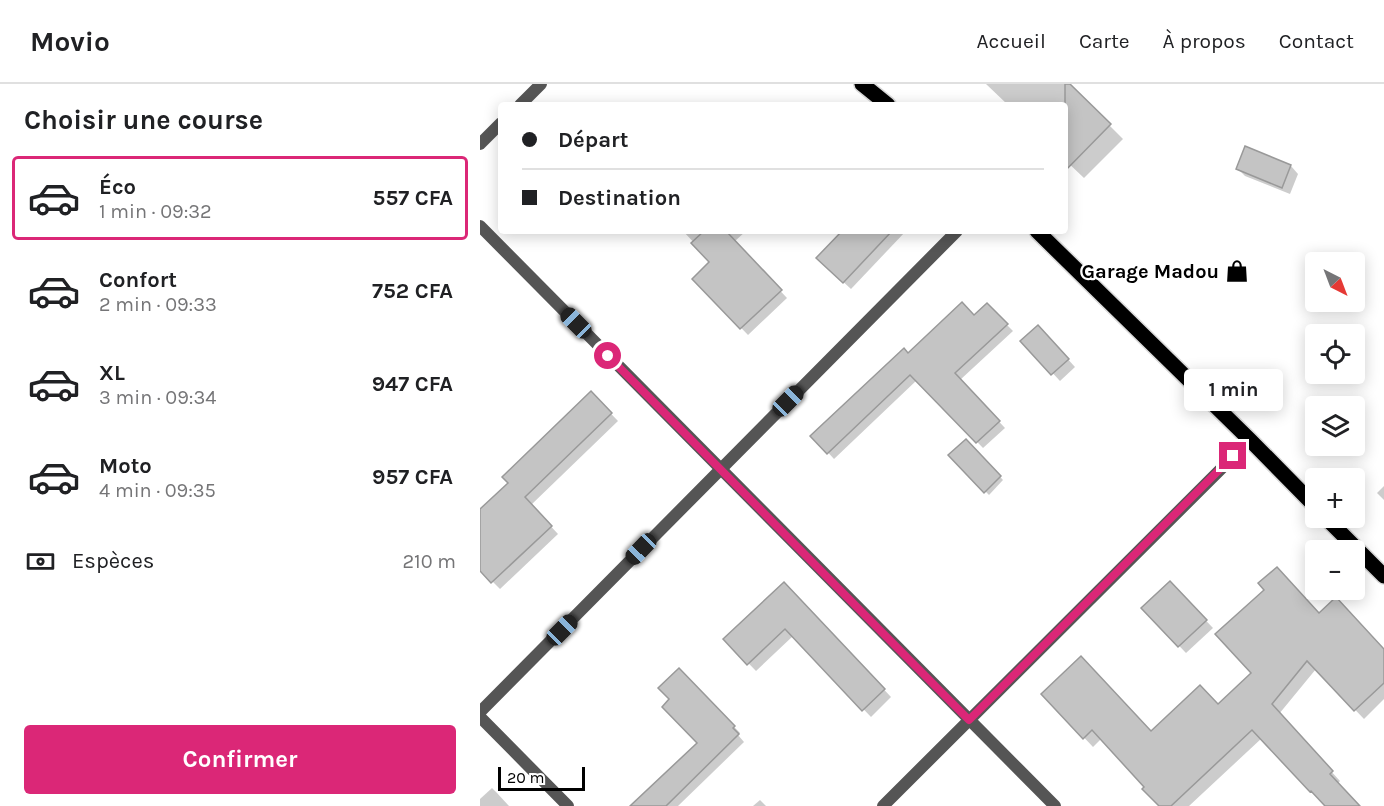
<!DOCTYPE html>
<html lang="fr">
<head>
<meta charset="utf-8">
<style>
	:root { --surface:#fff; --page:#f6f6f6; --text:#202124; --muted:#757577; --line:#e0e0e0; --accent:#db2777 }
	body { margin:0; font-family:Karla,sans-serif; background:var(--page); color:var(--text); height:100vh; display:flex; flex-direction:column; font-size:22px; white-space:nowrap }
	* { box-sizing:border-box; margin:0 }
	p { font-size:20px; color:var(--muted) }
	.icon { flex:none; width:33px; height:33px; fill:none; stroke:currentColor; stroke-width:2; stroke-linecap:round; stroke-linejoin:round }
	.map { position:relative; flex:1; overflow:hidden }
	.side { display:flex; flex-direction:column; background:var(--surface); width:480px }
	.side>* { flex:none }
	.top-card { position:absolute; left:18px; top:18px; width:570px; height:132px; border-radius:6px; box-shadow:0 3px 15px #0003; display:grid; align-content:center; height:132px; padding:0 24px; background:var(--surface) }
	.needle { width:39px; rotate:138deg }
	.tools { position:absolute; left:825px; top:168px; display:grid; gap:12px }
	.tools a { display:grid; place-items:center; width:60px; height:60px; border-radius:6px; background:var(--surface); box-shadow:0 3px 15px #0003; font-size:30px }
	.scale { position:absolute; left:18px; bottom:15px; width:87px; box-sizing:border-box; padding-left:6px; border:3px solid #000; border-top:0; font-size:16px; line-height:21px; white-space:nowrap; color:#000; -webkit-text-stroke:4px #fff; paint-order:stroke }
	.end { position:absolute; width:27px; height:27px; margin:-14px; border:8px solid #db2777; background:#fff; box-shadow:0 0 0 3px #fff }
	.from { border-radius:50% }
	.bubble { position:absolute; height:42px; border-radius:6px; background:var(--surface); box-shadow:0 3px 15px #0003; font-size:20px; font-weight:700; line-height:42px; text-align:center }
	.car { position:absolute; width:18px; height:36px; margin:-18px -9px; border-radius:8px; box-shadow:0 0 4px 2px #0007; background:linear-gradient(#222 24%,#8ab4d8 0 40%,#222 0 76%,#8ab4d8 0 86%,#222 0) }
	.top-card b { display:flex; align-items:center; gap:21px; height:57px; font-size:22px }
	.top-card b+b { border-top:2px solid var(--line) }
	.top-card i { width:15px; height:15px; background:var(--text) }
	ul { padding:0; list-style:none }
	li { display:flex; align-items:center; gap:18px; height:84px; margin:0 12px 9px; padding:0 12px; border:3px solid transparent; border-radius:6px }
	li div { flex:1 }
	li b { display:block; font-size:22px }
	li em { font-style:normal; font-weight:700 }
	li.selected { border-color:var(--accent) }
	li>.icon { width:54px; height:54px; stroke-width:1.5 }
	h2 { padding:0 24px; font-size:27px; line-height:72px }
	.pay { display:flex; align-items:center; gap:15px; height:66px; padding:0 24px; font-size:22px }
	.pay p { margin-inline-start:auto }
	.action { display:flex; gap:12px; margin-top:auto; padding:12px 24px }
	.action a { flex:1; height:69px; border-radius:6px; background:var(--accent); color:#fff; font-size:24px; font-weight:700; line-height:69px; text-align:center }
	header { display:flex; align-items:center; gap:36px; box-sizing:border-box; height:84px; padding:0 30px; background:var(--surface); border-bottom:2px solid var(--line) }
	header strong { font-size:28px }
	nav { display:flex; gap:33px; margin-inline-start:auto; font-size:21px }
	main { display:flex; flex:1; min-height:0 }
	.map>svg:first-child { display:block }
	.shadow { fill:#0003 }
	.building { fill:#c4c4c4; stroke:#999; stroke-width:1.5 }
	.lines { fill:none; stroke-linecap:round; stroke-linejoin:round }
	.primary-casing { stroke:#dbdbdb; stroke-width:18 }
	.minor { stroke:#555; stroke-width:12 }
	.primary { stroke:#000; stroke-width:15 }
	.route { stroke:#db2777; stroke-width:8 }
	.labels { text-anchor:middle; stroke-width:4.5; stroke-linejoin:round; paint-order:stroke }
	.poi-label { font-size:20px; font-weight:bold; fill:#000; stroke:#fff; text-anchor:end }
</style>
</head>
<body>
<header>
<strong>Movio</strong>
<nav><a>Accueil</a><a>Carte</a><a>À propos</a><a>Contact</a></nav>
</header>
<main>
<section class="side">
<h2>Choisir une course</h2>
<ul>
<li class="selected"><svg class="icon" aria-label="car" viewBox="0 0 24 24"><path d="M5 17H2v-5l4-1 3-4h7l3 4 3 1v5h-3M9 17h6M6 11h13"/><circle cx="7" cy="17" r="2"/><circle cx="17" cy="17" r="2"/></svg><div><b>Éco</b><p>1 min · 09:32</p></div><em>557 CFA</em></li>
<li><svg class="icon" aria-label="car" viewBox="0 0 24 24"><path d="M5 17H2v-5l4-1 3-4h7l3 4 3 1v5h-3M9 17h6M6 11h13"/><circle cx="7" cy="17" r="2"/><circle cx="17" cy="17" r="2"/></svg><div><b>Confort</b><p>2 min · 09:33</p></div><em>752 CFA</em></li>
<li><svg class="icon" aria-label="car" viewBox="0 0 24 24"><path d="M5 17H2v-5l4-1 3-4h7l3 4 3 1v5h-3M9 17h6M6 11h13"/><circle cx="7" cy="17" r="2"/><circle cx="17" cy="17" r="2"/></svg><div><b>XL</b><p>3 min · 09:34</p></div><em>947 CFA</em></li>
<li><svg class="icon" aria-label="car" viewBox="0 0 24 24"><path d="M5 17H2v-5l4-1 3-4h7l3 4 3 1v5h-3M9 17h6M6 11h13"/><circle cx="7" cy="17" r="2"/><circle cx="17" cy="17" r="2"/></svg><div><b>Moto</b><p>4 min · 09:35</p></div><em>957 CFA</em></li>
</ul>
<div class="pay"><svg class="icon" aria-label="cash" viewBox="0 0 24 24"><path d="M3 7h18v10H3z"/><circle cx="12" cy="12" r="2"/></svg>Espèces<p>210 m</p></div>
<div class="action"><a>Confirmer</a></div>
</section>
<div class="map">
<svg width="904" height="722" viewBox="0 0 904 722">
	<rect width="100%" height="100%" fill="#fff"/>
	<!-- shadow -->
	<g class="shadow">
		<path d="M506 0H588L643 55 604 94 585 76V21H528Z"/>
		<path d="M766 64 811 82 818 90 810 110 765 92 758 85Z"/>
		<path d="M203 147H266L254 158 307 214 268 251 214 195 232 178Z"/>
		<path d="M364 147H426L371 205 346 182Z"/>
		<path d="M507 221 533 247 480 296 525 344 503 364 437 296 354 375 333 352 428 271 494 233Z"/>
		<path d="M565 250 595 283 580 297 543 257Z"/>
		<path d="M111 309 138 337 51 421 78 450 20 505 0 485V427L30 399Z"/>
		<path d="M486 357 523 396 509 411 470 371Z"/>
		<path d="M904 402V416L897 409Z"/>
		<path d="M690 499 733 544 706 569 663 524Z"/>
		<path d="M311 507 411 613 391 633 313 552 276 587 245 555Z"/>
		<path d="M839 531 904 567V615L884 635 836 585 799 630 860 697 858 699 879 722H846L782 654 709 722H681L664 705 667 703 622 654 613 663 563 610 671 649 738 622Z"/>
		<path d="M199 586 260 649 258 651 264 658 198 722H157L155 720 219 659 191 615Z"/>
		<path d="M12 704 17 709 29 722H0V715Z"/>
		<path d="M280 716 286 722H273Z"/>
	</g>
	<!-- building -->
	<g class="building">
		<path d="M585 0H590L631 40 585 87Z"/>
		<path d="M765 62 811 81 802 104 756 85Z"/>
		<path d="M224 147H246L302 206 260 245 212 195 229 178 211 159Z"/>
		<path d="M362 147H412L363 199 336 174Z"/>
		<path d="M482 218 494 231 507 219 528 240 475 289 520 337 496 359 430 291 347 370 330 352 424 264 428 269Z"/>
		<path d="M558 241 589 275 571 291 540 257Z"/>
		<path d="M111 307 132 329 45 413 72 442 11 499 0 487V425L28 399 22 393Z"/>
		<path d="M486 355 521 392 504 409 468 371Z"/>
		<path d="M797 483 839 529 856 513 904 565V599L874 627 827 577 792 620 853 687 850 690 880 722H845L831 707 830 708 772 646 691 722H679L662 705 664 703 612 646 603 655 561 610 601 572 671 647 720 601 738 620 771 589 735 550 784 506 778 499Z"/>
		<path d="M690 497 727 536 698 563 661 524Z"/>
		<path d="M304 498 405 605 382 627 305 545 267 581 243 555Z"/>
		<path d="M199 584 255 642 253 644 259 650 186 722H150L217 659 182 623 189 615 178 604Z"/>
	</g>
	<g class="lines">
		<!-- primary casing -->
		<g class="primary-casing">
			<g id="primary">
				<path d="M382 0 408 21"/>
				<path d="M557 147 770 356 836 423"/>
				<path d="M846 434 904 492"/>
			</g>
		</g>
		<!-- minor -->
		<g class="minor">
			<path d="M40 21 61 0"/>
			<path d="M0 60 21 39"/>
			<path d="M0 142 575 722"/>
			<path d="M0 628 477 147"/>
			<path d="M0 633 88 722"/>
			<path d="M403 722 770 356"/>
		</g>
		<!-- primary -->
		<use href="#primary" class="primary"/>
	</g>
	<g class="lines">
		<!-- route -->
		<path class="route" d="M128 272 489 636 753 372"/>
	</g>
	<!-- icons -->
	<defs>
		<g id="shop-bare" transform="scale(1.8)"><path d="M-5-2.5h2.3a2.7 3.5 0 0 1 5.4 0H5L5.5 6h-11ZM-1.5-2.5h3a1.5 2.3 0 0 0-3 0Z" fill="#000" stroke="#fff" stroke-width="2.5" paint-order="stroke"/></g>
	</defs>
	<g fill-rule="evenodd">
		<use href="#shop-bare" x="757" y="187"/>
	</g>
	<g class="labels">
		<!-- poi labels -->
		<g class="poi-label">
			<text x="739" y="194">Garage Madou</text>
		</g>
	</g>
</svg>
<div class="tools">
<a><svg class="needle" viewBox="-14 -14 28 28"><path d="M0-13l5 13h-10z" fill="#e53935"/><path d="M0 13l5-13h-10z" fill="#757577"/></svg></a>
<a><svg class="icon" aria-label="locate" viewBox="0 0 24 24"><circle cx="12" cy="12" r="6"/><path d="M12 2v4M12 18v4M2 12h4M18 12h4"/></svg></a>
<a><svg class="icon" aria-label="layers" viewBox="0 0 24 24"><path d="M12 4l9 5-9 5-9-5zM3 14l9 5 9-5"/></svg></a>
<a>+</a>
<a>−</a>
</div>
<div class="scale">20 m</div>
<i class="end from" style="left:128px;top:272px"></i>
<i class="end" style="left:753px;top:372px"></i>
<div class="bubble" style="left:704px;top:285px;width:99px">1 min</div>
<i class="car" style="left:96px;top:239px;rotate:315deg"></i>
<i class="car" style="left:308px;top:317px;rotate:45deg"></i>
<i class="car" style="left:161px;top:465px;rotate:224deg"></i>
<i class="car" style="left:82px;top:546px;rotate:45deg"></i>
<div class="top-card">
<b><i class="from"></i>Départ</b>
<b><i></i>Destination</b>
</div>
</div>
</main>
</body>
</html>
